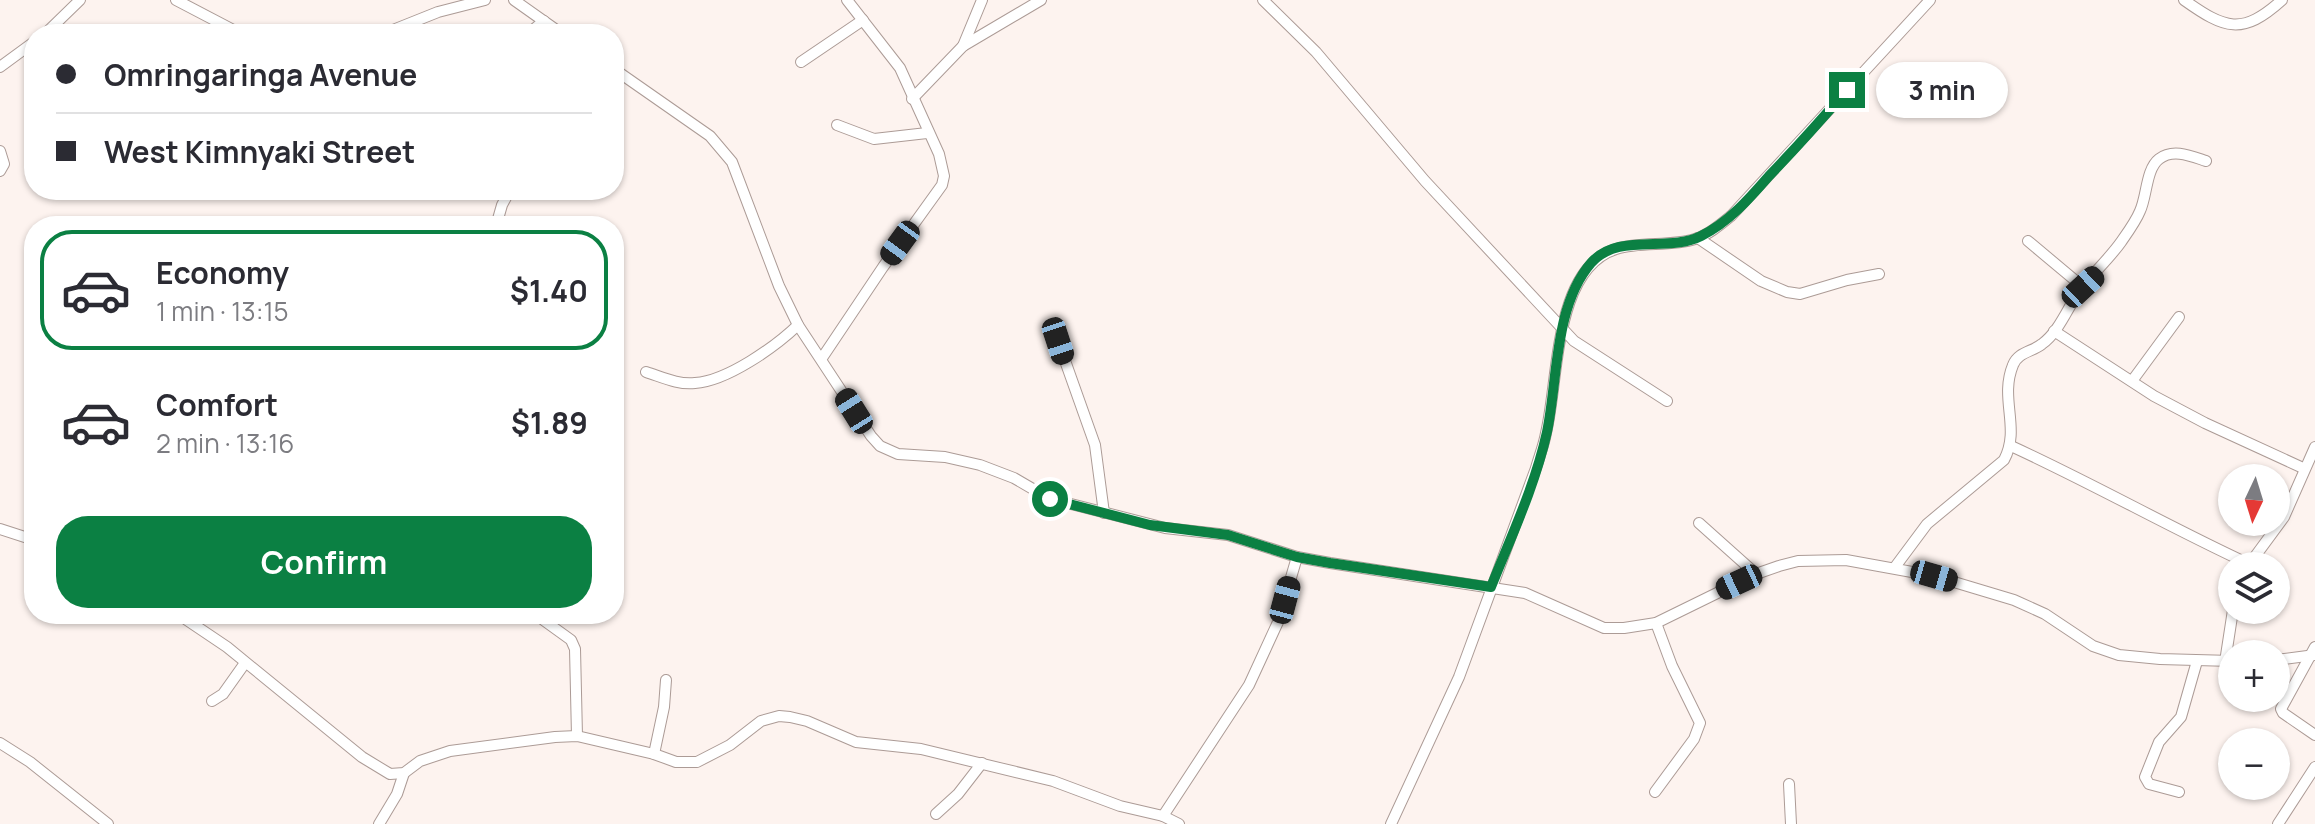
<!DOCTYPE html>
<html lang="en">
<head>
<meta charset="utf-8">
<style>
	:root { --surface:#fff; --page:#f2f2f3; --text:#2b2b33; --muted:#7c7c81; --line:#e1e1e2; --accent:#0b8043 }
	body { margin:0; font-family:Manrope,sans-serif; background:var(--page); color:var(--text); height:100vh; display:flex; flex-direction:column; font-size:30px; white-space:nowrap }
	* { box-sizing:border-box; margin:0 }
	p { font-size:26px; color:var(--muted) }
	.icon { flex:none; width:44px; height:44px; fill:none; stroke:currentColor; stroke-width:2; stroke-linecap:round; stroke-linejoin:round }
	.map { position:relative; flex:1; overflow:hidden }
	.sheet { position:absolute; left:24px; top:216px; width:600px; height:408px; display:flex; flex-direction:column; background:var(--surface); border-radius:32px; box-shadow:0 2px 6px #0004 }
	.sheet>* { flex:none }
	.top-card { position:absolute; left:24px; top:24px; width:600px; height:176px; border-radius:32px; box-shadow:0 2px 6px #0004; display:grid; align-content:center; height:176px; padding:0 32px; background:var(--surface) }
	.needle { width:52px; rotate:184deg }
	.tools { position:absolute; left:2218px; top:464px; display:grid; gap:16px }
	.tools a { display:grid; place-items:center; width:72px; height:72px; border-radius:50%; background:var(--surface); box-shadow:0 2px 6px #0004; font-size:40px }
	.end { position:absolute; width:36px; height:36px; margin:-18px; border:10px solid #0b8043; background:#fff; box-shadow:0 0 0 4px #fff }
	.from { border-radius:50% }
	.bubble { position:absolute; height:56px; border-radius:28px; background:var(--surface); box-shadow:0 2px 6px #0004; font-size:26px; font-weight:700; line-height:56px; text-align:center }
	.car { position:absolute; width:24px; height:48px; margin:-24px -12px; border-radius:10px; box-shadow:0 0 6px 2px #0007; background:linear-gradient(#222 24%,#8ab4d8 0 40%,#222 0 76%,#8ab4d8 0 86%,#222 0) }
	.top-card b { display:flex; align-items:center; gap:28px; height:76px; font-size:30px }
	.top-card b+b { border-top:2px solid var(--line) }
	.top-card i { width:20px; height:20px; background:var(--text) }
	ul { padding:14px 0 0; list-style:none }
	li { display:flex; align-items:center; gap:24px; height:120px; margin:0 16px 12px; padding:0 16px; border:4px solid transparent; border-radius:32px }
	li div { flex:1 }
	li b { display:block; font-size:30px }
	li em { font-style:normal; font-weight:700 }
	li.current { border-color:var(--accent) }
	li>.icon { width:72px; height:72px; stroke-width:1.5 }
	.primary-button { display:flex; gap:16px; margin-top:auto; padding:16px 32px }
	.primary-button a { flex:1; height:92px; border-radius:32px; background:var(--accent); color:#fff; font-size:32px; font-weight:700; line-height:92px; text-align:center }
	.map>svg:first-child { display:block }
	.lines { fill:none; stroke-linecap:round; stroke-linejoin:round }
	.minor-casing { stroke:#ac9b96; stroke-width:12 }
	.minor { stroke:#fff; stroke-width:10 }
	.route { stroke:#0b8043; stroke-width:10 }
</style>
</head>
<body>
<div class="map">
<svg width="2315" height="824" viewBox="0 0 2315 824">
	<rect width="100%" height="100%" fill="#fdf3ef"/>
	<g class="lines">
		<!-- minor casing -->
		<g class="minor-casing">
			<g id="minor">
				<path d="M176 0 241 34"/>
				<path d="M514 0 562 34"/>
				<path d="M1263 0 1316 52 1425 181 1574 341 1667 401"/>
				<path d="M2184 0C2225 29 2242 36 2282 0"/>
				<path d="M45 34 80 0"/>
				<path d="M383 34 438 12 485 0"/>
				<path d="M528 34 544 21"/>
				<path d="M963 46 982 0"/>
				<path d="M801 62 863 20"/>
				<path d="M0 67 34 42"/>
				<path d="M614 69 710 136 732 162 779 286 798 325 871 436 880 446 898 454 945 457 980 465 1014 478 1050 499 1075 505 1165 528 1228 535 1297 557 1330 563 1525 593 1604 628H1624L1656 623 1756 574 1779 566 1798 561 1846 560 1934 576 2014 600 2045 614 2093 646 2119 655 2160 659 2232 661"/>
				<path d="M912 99 963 46 1041 0"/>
				<path d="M837 125 874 139 927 133"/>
				<path d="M0 151 4 164 0 171"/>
				<path d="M496 226 502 205 510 190"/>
				<path d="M1698 238 1761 281 1787 292 1800 294 1847 280 1879 274"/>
				<path d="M2028 241 2083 287"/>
				<path d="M2054 331 2154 396 2205 423 2303 468"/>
				<path d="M1058 341 1095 445 1104 513"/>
				<path d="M822 358 883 267 942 185 944 176 939 154 900 68 847 0"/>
				<path d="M646 372C662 377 678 385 695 383 727 381 775 347 798 325"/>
				<path d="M2132 381 2179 317"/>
				<path d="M2011 446C2092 483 2169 527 2249 564"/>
				<path d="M1699 523 1756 574"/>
				<path d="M0 529 34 540"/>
				<path d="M2248 566 2284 517 2315 447"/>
				<path d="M1895 567 1927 524 2004 460C2021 428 1999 399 2013 365 2018 352 2032 352 2042 344 2060 331 2068 306 2081 289 2093 273 2109 259 2121 242 2128 232 2136 221 2140 211 2147 196 2146 169 2159 159 2173 148 2191 156 2206 161"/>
				<path d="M178 614 227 647 362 757 390 774 404 773 420 761 450 751 555 737 577 736 654 754 676 762H697L730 745 761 721 779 716 790 717 807 721 856 742 921 749 1053 781 1120 806 1163 816 1179 824"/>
				<path d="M535 614 571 640 575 649 577 736"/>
				<path d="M2315 647 2281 709 2283 713 2315 735"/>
				<path d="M2276 660 2315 655"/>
				<path d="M2225 662 2233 610"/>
				<path d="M212 701 223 694 245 663"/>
				<path d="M0 743 30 762 108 824"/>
				<path d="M654 754 664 707 666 680"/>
				<path d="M1789 784 1791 824"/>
				<path d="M1655 792 1694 739 1700 723 1672 666 1656 623"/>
				<path d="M2179 792 2149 784 2145 777 2159 742 2181 717 2197 661"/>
				<path d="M936 814 958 794 982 763"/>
				<path d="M1163 816 1249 685 1278 622 1297 557"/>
				<path d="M379 824 397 794 404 773"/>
				<path d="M1391 824 1459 677 1536 468C1539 457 1544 445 1546 433 1559 380 1553 269 1616 249 1641 241 1670 247 1695 239 1708 235 1720 225 1731 216L1930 0"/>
				<path d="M2278 824 2315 767"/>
			</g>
		</g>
		<!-- minor -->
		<use href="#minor" class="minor"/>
	</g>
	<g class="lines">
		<!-- route -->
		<path class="route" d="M1050 499 1150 525 1228 535 1297 557 1330 563 1491 587C1511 537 1535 486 1547 432 1558 379 1554 306 1591 263 1618 232 1668 253 1701 236 1729 222 1749 199 1769 176 1796 148 1822 119 1847 90"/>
	</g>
</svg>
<div class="tools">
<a><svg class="needle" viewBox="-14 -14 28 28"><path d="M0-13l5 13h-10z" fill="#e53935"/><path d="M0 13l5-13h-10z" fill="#7c7c81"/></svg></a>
<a><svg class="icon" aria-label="layers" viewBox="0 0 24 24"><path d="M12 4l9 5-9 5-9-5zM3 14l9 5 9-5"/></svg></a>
<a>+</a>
<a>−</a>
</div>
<i class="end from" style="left:1050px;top:499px"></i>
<i class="end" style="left:1847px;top:90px"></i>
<div class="bubble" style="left:1876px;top:62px;width:132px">3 min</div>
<i class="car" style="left:900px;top:243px;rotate:216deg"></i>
<i class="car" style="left:2083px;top:287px;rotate:47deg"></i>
<i class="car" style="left:1058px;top:341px;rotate:162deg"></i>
<i class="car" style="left:854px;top:411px;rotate:328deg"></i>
<i class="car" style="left:1934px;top:576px;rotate:106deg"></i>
<i class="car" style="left:1739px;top:582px;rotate:245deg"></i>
<i class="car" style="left:1285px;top:600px;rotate:15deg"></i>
<div class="top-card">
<b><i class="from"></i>Omringaringa Avenue</b>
<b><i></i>West Kimnyaki Street</b>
</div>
<section class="sheet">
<ul>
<li class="current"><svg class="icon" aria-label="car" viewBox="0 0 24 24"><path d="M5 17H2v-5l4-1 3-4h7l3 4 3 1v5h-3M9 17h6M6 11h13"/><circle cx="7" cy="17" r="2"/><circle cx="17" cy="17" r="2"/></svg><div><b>Economy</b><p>1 min · 13:15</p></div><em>$1.40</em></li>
<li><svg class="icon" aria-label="car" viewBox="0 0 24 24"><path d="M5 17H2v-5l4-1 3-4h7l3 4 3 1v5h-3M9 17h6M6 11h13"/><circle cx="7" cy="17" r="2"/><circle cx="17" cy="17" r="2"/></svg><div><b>Comfort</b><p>2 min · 13:16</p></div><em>$1.89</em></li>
</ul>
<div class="primary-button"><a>Confirm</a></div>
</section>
</div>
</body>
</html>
